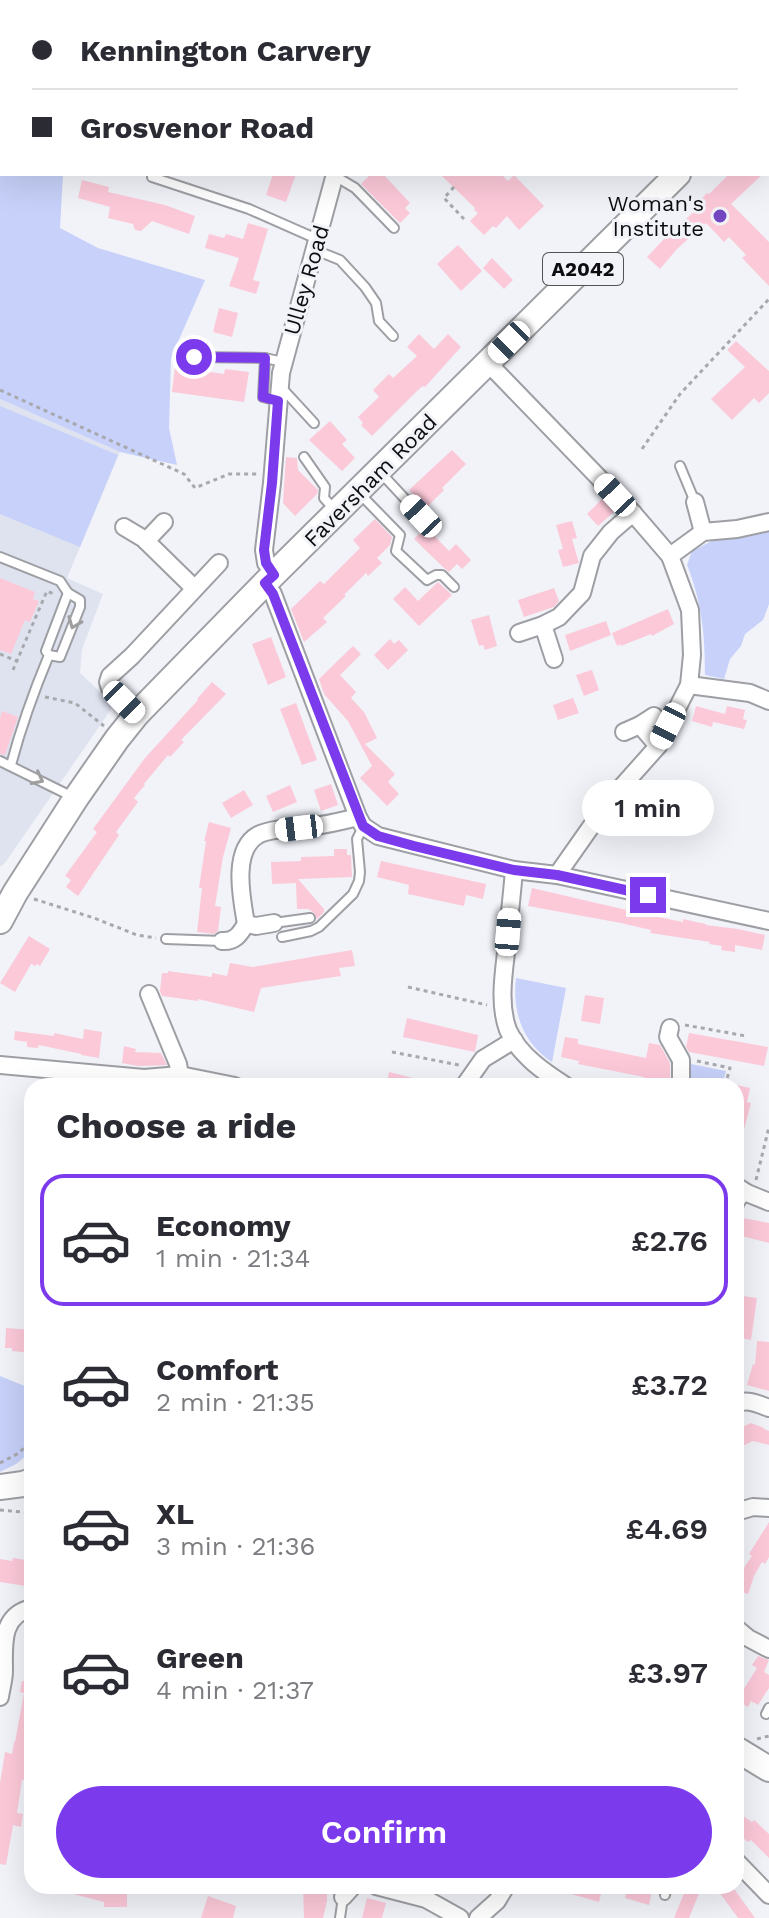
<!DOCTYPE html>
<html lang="en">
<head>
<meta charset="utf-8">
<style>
	:root { --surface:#fff; --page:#f2f2f3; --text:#2b2b33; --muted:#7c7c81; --line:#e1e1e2; --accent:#7c3aed }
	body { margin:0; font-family:"Work Sans",sans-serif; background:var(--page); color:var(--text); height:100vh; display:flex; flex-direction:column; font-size:30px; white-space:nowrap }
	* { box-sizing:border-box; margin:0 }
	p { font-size:26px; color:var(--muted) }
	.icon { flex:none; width:44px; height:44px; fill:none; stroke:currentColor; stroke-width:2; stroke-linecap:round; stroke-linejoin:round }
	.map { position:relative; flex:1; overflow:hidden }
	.panel { position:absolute; left:24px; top:1078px; width:720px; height:816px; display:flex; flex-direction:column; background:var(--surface); border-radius:24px; box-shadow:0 8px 32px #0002 }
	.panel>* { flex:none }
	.top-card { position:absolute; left:0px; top:0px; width:770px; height:176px; box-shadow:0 8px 32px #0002; display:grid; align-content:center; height:176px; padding:0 32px; background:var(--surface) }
	.end { position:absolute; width:36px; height:36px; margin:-18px; border:10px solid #7c3aed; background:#fff; box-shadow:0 0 0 4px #fff }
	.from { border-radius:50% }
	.bubble { position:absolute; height:56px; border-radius:28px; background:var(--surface); box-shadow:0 8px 32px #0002; font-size:26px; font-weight:600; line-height:56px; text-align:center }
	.car { position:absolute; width:24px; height:48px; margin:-24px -12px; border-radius:10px; box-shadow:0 0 6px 2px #0007; background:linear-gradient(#fff 24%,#345 0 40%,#fff 0 76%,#345 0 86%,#fff 0) }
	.top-card b { display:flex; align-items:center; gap:28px; height:76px; font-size:30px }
	.top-card b+b { border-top:2px solid var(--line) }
	.top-card i { width:20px; height:20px; background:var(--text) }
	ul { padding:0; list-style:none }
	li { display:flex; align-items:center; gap:24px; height:132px; margin:0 16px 12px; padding:0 16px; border:4px solid transparent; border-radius:24px }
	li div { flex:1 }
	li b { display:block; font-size:30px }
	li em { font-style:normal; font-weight:600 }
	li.current { border-color:var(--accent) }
	li>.icon { width:72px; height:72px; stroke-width:1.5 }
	h2 { padding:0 32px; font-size:36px; line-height:96px }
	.action { display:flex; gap:16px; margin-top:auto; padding:16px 32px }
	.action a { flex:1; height:92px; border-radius:48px; background:var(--accent); color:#fff; font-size:32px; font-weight:600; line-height:92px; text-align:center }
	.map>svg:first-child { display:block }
	.built { fill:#dfe3f0 }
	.green { fill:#c7d1f9 }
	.building { fill:#fcc9d9 }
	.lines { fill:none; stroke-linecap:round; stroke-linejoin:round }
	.lane-casing { stroke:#9d9fa4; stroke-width:12 }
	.street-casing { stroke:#9d9fa4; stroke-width:20 }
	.primary-casing { stroke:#9d9fa4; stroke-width:28 }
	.path { stroke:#a8a9ae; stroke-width:3; stroke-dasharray:4 4; stroke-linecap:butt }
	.lane { stroke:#fff; stroke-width:8 }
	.street { stroke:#fff; stroke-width:16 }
	.primary { stroke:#fff; stroke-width:24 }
	.oneway { stroke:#9e9e9f }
	.route { stroke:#7c3aed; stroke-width:10 }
	.poi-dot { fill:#7347bf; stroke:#f1f3f9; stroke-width:3 }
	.labels { text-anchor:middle; stroke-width:6; stroke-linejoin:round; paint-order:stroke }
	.shield { fill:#f1f3f9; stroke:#515255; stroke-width:2 }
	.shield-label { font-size:20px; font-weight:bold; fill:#0d0d0f }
	.poi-label { font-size:22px; fill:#0d0d0f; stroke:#f1f3f9; text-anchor:end }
	.street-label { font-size:22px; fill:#0d0d0f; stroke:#f1f3f9 }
</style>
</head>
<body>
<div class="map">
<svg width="769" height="1918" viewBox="0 0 769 1918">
	<rect width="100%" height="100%" fill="#f1f3f9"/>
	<!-- built -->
	<path class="built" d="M0 399 120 452 67 578 103 594 82 649 80 673 114 705 5 863 0 867Z"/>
	<!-- green -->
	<g class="green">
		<path d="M0 0H354V2H2V174H63L60 228 98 248 205 280 171 358 169 428 177 465 120 452 0 399Z"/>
		<path d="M0 406 118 455 80 547 0 514Z"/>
		<path d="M769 532V604L763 620 745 634 741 646 730 659 724 679 705 675C705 634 702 603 687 565L692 551 714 540Z"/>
		<path d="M516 978 566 988 552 1062C523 1043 512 1013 516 978Z"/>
		<path d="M691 1064 726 1071 722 1086H685Z"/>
		<path d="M0 1376 32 1389V1451L16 1464 0 1472Z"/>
	</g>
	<!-- building -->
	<g class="building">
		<path d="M273 174H296L286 202 266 195Z"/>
		<path d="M371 174H383L410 203 405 208 410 213 400 223 361 184Z"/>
		<path d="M440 174H501L508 181 514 175 544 206 519 230 507 216 496 228 493 226 484 235 470 221 478 213 474 210 475 208Z"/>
		<path d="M729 174H763L731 204 769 242V286L742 258 746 255 729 237 724 242 706 223 677 249 660 269 647 257 665 238 696 210 694 208 698 204 697 203 707 193 709 194Z"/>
		<path d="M82 180 109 187 108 192 165 205 195 216 189 234 152 221 141 231 135 230 133 224 108 218 110 207 78 198Z"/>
		<path d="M248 223 268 229 253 280 260 282 256 294 229 286 239 258 205 248 209 234 224 238 226 234 243 239Z"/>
		<path d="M458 245 482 271 461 291 437 264Z"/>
		<path d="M492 258 513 280 504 289 483 268Z"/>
		<path d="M219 308 238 313 232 337 213 332Z"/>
		<path d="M419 334 434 349 448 334 461 347 425 387 423 386 417 391 372 436 361 425 363 423 358 417 379 397 373 390 389 374 393 378 417 356 407 347Z"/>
		<path d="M736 341 769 371V393L759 403 754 398 732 420 711 399 745 367 727 350Z"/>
		<path d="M175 367 224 374 225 369 249 372 244 402 172 392Z"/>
		<path d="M330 421 347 440 342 444 355 458 342 471 309 440Z"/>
		<path d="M452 450 466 464 442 488 444 490 427 507 409 490Z"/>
		<path d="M286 457 297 458 298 470 318 490 317 494 295 516 283 503Z"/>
		<path d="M602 499 614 512 598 526 587 514Z"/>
		<path d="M375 519 392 537 390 545 377 558 382 563 368 576 366 573 344 595 346 596 323 618 327 622 304 642 291 609 320 581 324 584 360 548 353 540Z"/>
		<path d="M572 521 577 538 572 539 579 563 563 567 558 550 563 549 556 525Z"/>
		<path d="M426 527 449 551 456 544 471 560 462 569 457 564 449 572 444 568 414 539Z"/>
		<path d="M0 578 35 592 33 599 39 601 30 622 25 620 11 654 0 650Z"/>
		<path d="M438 582 452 595 419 626 393 599 405 587 418 601Z"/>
		<path d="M554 588 559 601 554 607 524 617 518 600Z"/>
		<path d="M668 609 674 624 652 636 651 634 621 646 620 644 617 646 612 633Z"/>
		<path d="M489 615 497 646 485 650 483 645 479 646 471 620Z"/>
		<path d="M606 621 611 635 570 651 565 635Z"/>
		<path d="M271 637 286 677 268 685 252 644Z"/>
		<path d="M390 639 394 644 399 640 408 650 388 670 374 655Z"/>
		<path d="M353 646 361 654 340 675 356 692 351 698 364 712 377 738 365 744 395 774 388 782 399 794 387 806 360 778 372 766 348 721 324 694 319 679Z"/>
		<path d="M592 670 599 690 584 696 576 675Z"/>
		<path d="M212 682 226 694 181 740 184 742 170 757 168 755 144 784 145 785 134 798 138 802 116 832 119 835 78 896 66 887 71 880 65 876 97 832 93 829 145 758 198 700 197 699Z"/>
		<path d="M573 698 579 713 558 720 553 705Z"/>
		<path d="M296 703 317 760 302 765 280 709Z"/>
		<path d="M696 706 725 714 727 706 745 710 743 719 747 720 744 729 713 722 712 727 692 721Z"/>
		<path d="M2 711 18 717 5 755 0 754V718Z"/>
		<path d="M331 784 338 805 321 811 314 790Z"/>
		<path d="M290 785 297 802 273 812 266 796Z"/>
		<path d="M244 790 253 805 231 818 222 803Z"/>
		<path d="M209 822 231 828 223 857 215 906 221 907 218 931 214 934 197 932 202 888H199L206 841H204Z"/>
		<path d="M334 849H347V855H351L352 877 298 879 324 909V912L317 919 313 912 308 909H297L296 883 272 884 271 862 301 861V857L334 856Z"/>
		<path d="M381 861 486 884 483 899 466 895 464 906 408 894 409 885 377 877Z"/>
		<path d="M532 888 648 915 683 922V919L696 922 706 924V925L738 929 765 935 762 950 735 945V952L721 950 722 946 709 944 710 942 650 933 651 930 621 923 528 906Z"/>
		<path d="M29 936 50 949 40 966 37 964 35 966 31 964 15 992 0 983Z"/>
		<path d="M352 950 355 966 339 968 341 976 261 988 254 1012 198 999V1001L162 996 160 991 162 973H168V971L212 977V973L227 976 230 963 253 967Z"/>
		<path d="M585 995 604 998 600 1024 581 1021Z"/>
		<path d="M407 1018 478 1035 475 1052 403 1037Z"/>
		<path d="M84 1029 102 1032 99 1058 81 1055V1054L39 1045 38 1048 27 1047V1042L14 1040 15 1031 54 1036V1033L83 1039Z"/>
		<path d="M689 1033 768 1047 764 1066 689 1052 686 1047Z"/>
		<path d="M565 1037 578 1039V1044L646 1058 649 1043 660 1045 670 1063V1086H642L644 1077 578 1064 579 1061 561 1057Z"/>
		<path d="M124 1046 136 1049 135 1052 161 1053 167 1065 138 1066 122 1063Z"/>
		<path d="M389 1072 429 1082 428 1086H386Z"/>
		<path d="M736 1085 750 1088 747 1102 751 1103 740 1145H736Z"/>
		<path d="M743 1218 769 1223V1243L738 1235Z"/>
		<path d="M736 1295 757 1298 751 1340 736 1337Z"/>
		<path d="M6 1328 32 1330V1353L12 1351V1348H5Z"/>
		<path d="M757 1341 769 1342V1391L747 1385 753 1364 755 1365Z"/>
		<path d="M751 1423 764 1428V1429L769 1431V1445L753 1441 736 1449V1430Z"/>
		<path d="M769 1522V1557L765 1564 762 1562 754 1576 748 1594 736 1590 745 1566 752 1556 749 1554Z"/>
		<path d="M13 1558 32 1561V1587L0 1582V1559L12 1561Z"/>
		<path d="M758 1656 769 1660 764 1672 757 1668 769 1675V1688L758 1705 751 1701 748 1707 737 1700 757 1668 752 1665Z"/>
		<path d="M22 1681 32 1682V1744L30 1743 24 1780H22L17 1813 23 1814 21 1827 13 1825 6 1865 0 1864V1783L5 1752 12 1754 14 1742H15L24 1693 20 1692Z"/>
		<path d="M736 1811 752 1822 754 1820 769 1834V1858L751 1840 748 1842 736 1832Z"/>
		<path d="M58 1886H127V1907H104V1902L58 1890Z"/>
		<path d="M303 1886H323V1888H327V1901L323 1918H304Z"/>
		<path d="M554 1886H587L602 1890 599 1902 554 1889Z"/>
		<path d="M628 1886H653L649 1905 625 1898Z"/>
		<path d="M687 1886H702L689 1918H674Z"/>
		<path d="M728 1886H732L755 1918H738L719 1892Z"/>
		<path d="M208 1896 236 1906 233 1918H201Z"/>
		<path d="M367 1898 386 1903 382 1918H362Z"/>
	</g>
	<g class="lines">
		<!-- lane casing -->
		<g class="lane-casing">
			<g id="lane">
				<path d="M335 176 355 188 394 228"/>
				<path d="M152 177 249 209 317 239"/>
				<path d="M315 250 340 260 365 287 376 303 379 321 393 336"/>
				<path d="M194 357 265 358 283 362"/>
				<path d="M265 358 263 397 278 401"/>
				<path d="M280 386 314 423"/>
				<path d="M304 457 325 487 324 498 334 509"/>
				<path d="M680 466 695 502"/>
				<path d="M380 472 421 516"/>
				<path d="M359 493 400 535 396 551 427 580 436 575H442L454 587"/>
				<path d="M0 557 60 581 68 593"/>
				<path d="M0 761 75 798"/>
				<path d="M11 765C21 727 34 691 49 655L46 651 68 593 80 600V607L60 657 49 655"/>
				<path d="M274 923 310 918"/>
				<path d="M282 937 311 931 319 927 353 894 359 881 360 872 357 839 363 827"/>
				<path d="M166 939 222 941"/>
				<path d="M736 1217 739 1204 747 1193"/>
				<path d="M766 1714 769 1708"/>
				<path d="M665 1895 667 1886"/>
				<path d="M340 1918 343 1897"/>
			</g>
		</g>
		<!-- street casing -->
		<g class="street-casing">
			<g id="street">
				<path d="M614 0 616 2"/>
				<path d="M359 2 360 0"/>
				<path d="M768 161 769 162"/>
				<path d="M488 363 633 513 670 556 690 610 692 655 689 685 658 746 609 801 557 875"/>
				<path d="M695 502 703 532"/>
				<path d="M124 527 144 539 194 588"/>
				<path d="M146 541 164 522"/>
				<path d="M670 556 703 532 737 529 769 522"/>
				<path d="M274 575 266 563 264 550 272 483 281 373 335 174"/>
				<path d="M265 583 273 594 358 817 363 826 378 836 514 870 557 875 769 921"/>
				<path d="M543 625 554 659"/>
				<path d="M519 633 543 625 559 617 582 593 592 556 611 532 633 513"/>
				<path d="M689 685 750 693 769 701"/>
				<path d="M137 714 110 688 108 682 110 676 132 656 219 563"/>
				<path d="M640 725 654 716"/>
				<path d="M624 732 640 725 658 746"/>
				<path d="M514 870C512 895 509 919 507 944 504 972 498 1003 508 1030 519 1055 544 1072 566 1086"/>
				<path d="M246 924C242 900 231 850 258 835 271 828 305 827 321 825 334 823 346 820 358 817"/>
				<path d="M246 924 256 926 274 923"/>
				<path d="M222 941C235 942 240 934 246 924"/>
				<path d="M149 994 178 1064 180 1075"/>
				<path d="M670 1028 668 1037 681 1060V1086"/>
				<path d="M0 1065 144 1078 180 1075 235 1086"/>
				<path d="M464 1086 483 1059 514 1040"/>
				<path d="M736 1186 747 1193 769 1202"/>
				<path d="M736 1404C747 1398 758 1404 769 1408"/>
				<path d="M736 1512 753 1507 769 1508"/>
				<path d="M736 1628 748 1638 769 1649"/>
				<path d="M0 1697C1 1689 4 1680 4 1671 4 1646 0 1615 32 1608"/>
				<path d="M736 1861 769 1895"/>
				<path d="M376 1886 426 1899 460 1918"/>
				<path d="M343 1897 353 1886"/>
				<path d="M478 1918 497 1901 506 1886"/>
			</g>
		</g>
		<!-- primary casing -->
		<g class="primary-casing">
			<g id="primary">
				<path d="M768 85 769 84"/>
				<path d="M0 921 15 893 76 798 117 739 137 714 265 583 678 174"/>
				<path d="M0 1487 23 1484 32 1481"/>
				<path d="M736 1749 769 1769"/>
			</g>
		</g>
		<!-- path -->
		<g class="path">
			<path d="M642 2 643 0"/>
			<path d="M454 187 444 198 464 219"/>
			<path d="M0 390 184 474 195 488 229 474H259"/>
			<path d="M642 449 680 394 769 299"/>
			<path d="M0 654 17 661"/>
			<path d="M13 670 47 591 56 595"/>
			<path d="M45 697 75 703 104 726"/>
			<path d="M34 899 94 918 137 935 156 938"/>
			<path d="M408 987 487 1005"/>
			<path d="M685 1025 746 1036"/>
			<path d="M392 1052 459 1065"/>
			<path d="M697 1061 730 1068 725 1086"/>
			<path d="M756 1180 769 1127"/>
			<path d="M0 1463 19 1453 32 1439"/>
			<path d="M0 1510 32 1513"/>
			<path d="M757 1739 769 1736"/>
		</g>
		<!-- lane -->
		<use href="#lane" class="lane"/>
		<!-- street -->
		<use href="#street" class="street"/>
		<!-- primary -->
		<use href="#primary" class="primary"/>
	</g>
	<!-- one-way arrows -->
	<defs><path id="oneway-chevron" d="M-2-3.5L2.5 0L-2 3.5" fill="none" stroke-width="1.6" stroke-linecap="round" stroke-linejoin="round" transform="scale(2)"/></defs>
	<g class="oneway">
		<use href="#oneway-chevron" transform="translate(74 623) rotate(112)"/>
		<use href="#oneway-chevron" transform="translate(38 779) rotate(27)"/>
	</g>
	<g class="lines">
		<!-- route -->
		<path class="route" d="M194 357 265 358 263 397 278 401 272 483 264 550 266 563 274 575 265 583 273 594 363 826 378 836 414 846 514 870 557 875 648 895"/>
	</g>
	<!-- markers -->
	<circle class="poi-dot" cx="720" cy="216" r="8"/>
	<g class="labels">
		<!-- shield labels -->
		<rect class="shield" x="543" y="253" width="80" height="32" rx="6"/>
		<g class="shield-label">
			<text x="583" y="276">A2042</text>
		</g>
		<!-- poi labels -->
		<g class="poi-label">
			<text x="704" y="211">Woman's<tspan x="704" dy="25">Institute</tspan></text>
		</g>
		<!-- street labels -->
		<g class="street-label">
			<text transform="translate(306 280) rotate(-74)" y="8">Ulley Road</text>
			<text transform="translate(370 480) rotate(-45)" y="8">Faversham Road</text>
		</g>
	</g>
</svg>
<i class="end from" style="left:194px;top:357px"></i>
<i class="end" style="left:648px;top:895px"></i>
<div class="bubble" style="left:582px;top:780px;width:132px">1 min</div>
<i class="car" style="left:509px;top:342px;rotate:225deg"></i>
<i class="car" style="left:615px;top:495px;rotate:317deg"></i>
<i class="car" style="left:421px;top:516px;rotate:317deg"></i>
<i class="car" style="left:124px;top:702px;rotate:135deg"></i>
<i class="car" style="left:668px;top:726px;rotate:207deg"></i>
<i class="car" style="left:299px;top:828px;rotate:263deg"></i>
<i class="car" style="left:508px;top:932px;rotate:5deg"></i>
<div class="top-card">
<b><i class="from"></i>Kennington Carvery</b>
<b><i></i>Grosvenor Road</b>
</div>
<section class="panel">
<h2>Choose a ride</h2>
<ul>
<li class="current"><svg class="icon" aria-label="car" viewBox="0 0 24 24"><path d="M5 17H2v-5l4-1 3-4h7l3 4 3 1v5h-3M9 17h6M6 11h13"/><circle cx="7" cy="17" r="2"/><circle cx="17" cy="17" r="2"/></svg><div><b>Economy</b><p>1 min · 21:34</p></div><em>£2.76</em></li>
<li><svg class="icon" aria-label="car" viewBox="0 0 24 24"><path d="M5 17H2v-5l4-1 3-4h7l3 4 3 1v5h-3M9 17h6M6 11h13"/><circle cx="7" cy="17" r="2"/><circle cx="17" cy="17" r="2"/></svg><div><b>Comfort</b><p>2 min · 21:35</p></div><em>£3.72</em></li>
<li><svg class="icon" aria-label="car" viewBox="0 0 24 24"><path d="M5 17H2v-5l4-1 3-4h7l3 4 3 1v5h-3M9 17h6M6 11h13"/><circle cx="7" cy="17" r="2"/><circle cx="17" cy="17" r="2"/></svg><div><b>XL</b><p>3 min · 21:36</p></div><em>£4.69</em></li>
<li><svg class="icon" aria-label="car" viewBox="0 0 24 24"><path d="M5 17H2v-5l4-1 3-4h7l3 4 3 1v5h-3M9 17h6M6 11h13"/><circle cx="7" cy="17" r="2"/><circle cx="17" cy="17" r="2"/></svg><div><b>Green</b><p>4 min · 21:37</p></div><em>£3.97</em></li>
</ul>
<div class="action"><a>Confirm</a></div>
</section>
</div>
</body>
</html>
